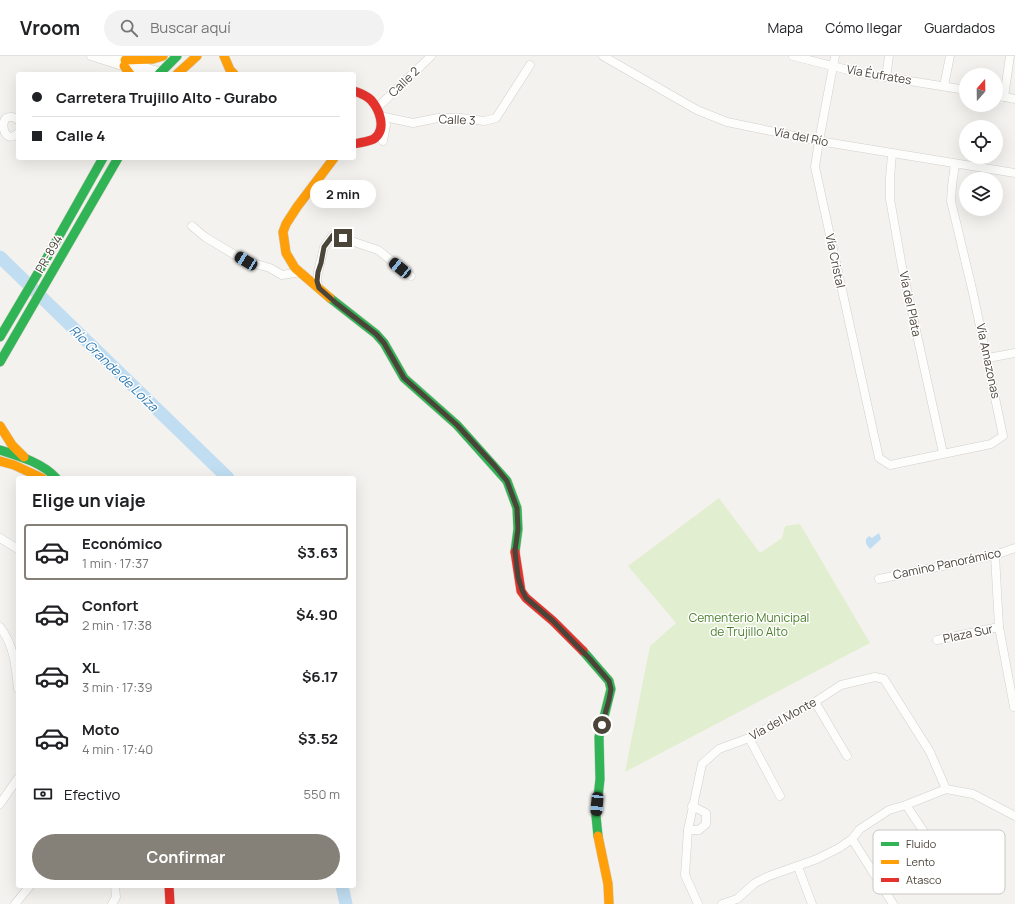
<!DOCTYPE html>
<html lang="es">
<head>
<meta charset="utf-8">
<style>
	:root { --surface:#fff; --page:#f2f2f2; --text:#202124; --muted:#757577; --line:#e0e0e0; --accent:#868178 }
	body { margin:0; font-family:Manrope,sans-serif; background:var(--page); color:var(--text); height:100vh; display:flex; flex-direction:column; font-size:15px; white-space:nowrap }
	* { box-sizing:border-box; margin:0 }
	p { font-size:13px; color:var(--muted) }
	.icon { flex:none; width:22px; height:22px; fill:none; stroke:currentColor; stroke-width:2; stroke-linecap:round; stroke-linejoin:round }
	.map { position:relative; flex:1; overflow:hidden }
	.drawer { position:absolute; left:16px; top:420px; width:340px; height:412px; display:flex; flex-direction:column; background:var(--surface); border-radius:4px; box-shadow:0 4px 16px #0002 }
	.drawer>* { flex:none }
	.guide { position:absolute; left:16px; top:16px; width:340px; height:88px; border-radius:4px; box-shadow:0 4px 16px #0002; display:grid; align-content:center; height:88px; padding:0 16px; background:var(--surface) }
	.needle { width:26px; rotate:20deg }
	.tools { position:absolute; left:959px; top:12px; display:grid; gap:8px }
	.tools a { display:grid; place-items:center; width:44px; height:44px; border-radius:50%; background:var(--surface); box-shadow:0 4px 16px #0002; font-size:20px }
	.end { position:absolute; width:18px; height:18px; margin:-9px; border:5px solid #4b4439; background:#fff; box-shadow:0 0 0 2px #fff }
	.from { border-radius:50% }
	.bubble { position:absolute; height:28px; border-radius:14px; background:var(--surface); box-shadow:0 4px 16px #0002; font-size:13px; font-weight:700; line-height:28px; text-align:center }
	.car { position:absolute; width:12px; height:24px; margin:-12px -6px; border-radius:5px; box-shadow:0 0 3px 1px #0007; background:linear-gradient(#222 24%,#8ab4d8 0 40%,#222 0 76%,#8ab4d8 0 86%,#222 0) }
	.guide b { display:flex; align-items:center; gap:14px; height:38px; font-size:15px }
	.guide b+b { border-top:1px solid var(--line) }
	.guide i { width:10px; height:10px; background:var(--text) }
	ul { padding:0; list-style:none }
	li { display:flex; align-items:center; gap:12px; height:56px; margin:0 8px 6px; padding:0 8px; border:2px solid transparent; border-radius:4px }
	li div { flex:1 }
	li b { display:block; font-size:15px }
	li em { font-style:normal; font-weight:700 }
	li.current { border-color:var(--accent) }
	li>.icon { width:36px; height:36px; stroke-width:1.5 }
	h2 { padding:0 16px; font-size:18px; line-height:48px }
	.pay { display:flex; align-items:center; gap:10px; height:44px; padding:0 16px; font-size:15px }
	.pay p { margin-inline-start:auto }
	.action { display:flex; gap:8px; margin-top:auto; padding:8px 16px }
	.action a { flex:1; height:46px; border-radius:24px; background:var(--accent); color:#fff; font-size:16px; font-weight:700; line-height:46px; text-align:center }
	header { display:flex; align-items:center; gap:24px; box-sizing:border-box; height:56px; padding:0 20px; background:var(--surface); border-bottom:1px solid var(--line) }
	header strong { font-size:19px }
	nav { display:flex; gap:22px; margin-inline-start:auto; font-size:14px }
	.search { width:280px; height:36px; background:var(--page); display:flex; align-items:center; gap:10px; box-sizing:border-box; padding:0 14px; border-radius:22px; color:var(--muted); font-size:15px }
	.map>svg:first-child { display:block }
	.green { fill:#e1eecf }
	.water { fill:#c0ddf1 }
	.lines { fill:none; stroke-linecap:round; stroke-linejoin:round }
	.river { stroke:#c0ddf1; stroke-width:13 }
	.street-casing { stroke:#d2d0cb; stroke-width:9 }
	.fast-casing { stroke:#d3cfc5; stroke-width:10 }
	.slow-casing { stroke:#d3cfc5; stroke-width:10 }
	.jam-casing { stroke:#d3cfc5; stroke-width:10 }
	.street { stroke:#fdfdfc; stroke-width:8 }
	.fast { stroke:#30b455; stroke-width:9 }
	.slow { stroke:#ff9f0a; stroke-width:9 }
	.jam { stroke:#e5322d; stroke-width:9 }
	.route { stroke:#4b4439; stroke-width:5 }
	.labels { text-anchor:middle; stroke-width:3; stroke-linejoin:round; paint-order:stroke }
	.street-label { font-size:12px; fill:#4b4439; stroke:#fff }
	.park-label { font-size:12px; fill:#4a7f2a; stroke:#fff }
	.water-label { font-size:13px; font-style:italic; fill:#2e7ab2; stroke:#fff }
	.key { fill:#fff; stroke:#c9c7c4; stroke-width:1 }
	.key-label { font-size:11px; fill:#4b4439 }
</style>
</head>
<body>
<header>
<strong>Vroom</strong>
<div class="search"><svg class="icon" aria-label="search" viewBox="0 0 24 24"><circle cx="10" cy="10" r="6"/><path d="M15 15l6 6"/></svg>Buscar aquí</div>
<nav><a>Mapa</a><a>Cómo llegar</a><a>Guardados</a></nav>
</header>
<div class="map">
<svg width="1015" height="848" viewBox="0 0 1015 848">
	<rect width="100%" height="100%" fill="#f4f2ee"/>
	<!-- green -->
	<path class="green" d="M719 442 760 497 782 482 785 470 800 468 870 587 625 716 650 590 676 567 628 510Z"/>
	<!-- water -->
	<path class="water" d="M879 477 881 483 870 493 866 488V483L869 480 872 482Z"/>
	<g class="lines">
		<!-- river -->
		<g class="river">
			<path d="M0 201 228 422"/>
			<path d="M342 830 346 848"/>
		</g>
		<!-- street casing -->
		<g class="street-casing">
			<g id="street">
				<path d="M91 0 147 18"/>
				<path d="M109 0 161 16"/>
				<path d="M603 0 697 54 727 66 819 85 1015 117"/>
				<path d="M793 0 860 17 966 34"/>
				<path d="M835 0 819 85 815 111 879 402 890 409 991 388 1003 380 973 237 951 145 952 130 955 108"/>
				<path d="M886 21 889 0"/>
				<path d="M944 30 950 0"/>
				<path d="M996 39 1015 43"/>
				<path d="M1004 41 1010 0"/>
				<path d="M377 52 431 0"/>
				<path d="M380 60 413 67 438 62H461L484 65 496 62 530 9"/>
				<path d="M18 64C15 61 11 60 6 62 0 68 5 89 18 77"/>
				<path d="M383 85 386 69"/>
				<path d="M892 98 890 122V143L902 211 943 397"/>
				<path d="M192 170 205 181 245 205 270 212 282 219 301 216"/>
				<path d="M319 232 317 225 318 216 324 191 333 179 378 194 411 220"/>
				<path d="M988 302 1015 297"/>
				<path d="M0 482 18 493"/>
				<path d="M995 499 999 571 1014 651"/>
				<path d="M879 523 995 499 1015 492"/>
				<path d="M0 571C14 589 16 611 18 633"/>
				<path d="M937 584 999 571"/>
				<path d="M815 646 847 700"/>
				<path d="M749 682 780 740"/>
				<path d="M0 748 18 722"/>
				<path d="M906 749 953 819"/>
				<path d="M688 774H699L706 768V757L692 750"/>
				<path d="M852 783 893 848"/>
				<path d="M798 811 812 848"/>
				<path d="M15 848 30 830"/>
				<path d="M112 848 116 841 115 830"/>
				<path d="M698 848 685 819 688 774 702 708 719 693 749 682 815 646 841 629 875 621 884 623 930 696 946 733"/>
				<path d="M722 848 737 843 755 827 769 820 817 803 839 792 852 783 860 773 889 754 906 749 946 733 973 738 1015 760"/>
			</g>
		</g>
		<!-- fast casing -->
		<g class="fast-casing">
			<g id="fast">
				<path d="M159 18 177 0"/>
				<path d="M330 242 376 278 384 287 404 322 457 369 507 425 517 452 518 473 515 496"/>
				<path d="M0 281 45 205 103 102"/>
				<path d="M0 306 118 102"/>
				<path d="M0 394C19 400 43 407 56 422"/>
				<path d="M583 595 609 625 611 633 599 681 600 723 596 760 598 780"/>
			</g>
		</g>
		<!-- slow casing -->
		<g class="slow-casing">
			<g id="slow">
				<path d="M224 0 230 14 234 18"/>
				<path d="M125 4 153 3 163 0"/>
				<path d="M124 10 130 18"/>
				<path d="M177 18 197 0"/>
				<path d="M330 242 295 212 286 197 283 176 286 168 297 151 334 102"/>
				<path d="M0 370 12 389 24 401"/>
				<path d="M0 405 14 409 42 422"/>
				<path d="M598 780 608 828 609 848"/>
			</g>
		</g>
		<!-- jam casing -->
		<g class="jam-casing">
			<g id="jam">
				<path d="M354 35C360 37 366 39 371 44 379 53 387 72 375 82 370 86 361 86 354 88"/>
				<path d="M515 496 521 535 526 542 553 565 583 595"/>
				<path d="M169 830 170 848"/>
			</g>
		</g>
		<!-- street -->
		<use href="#street" class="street"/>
		<!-- fast -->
		<use href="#fast" class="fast"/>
		<!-- slow -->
		<use href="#slow" class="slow"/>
		<!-- jam -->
		<use href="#jam" class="jam"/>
	</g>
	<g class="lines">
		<!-- route -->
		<path class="route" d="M343 182 333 179 324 191 321 207 318 216 317 225 319 232 336 247 376 278 384 287 404 322 457 369 494 409 507 425 517 452 518 473 515 495 518 521 522 534 526 542 553 565 590 603 609 625 611 633 609 644 602 669"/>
	</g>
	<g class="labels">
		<!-- street labels -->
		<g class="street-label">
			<text transform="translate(879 19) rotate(10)" y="4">Vía Éufrates</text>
			<text transform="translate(404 26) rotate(-44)" y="4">Calle 2</text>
			<text transform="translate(457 64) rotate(2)" y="4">Calle 3</text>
			<text transform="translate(801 81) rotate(11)" y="4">Vía del Río</text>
			<text transform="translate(49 198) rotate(-60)" y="4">PR-894</text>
			<text transform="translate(835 205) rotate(78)" y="4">Vía Cristal</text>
			<text transform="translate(910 248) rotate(78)" y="4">Vía del Plata</text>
			<text transform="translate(988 305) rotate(78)" y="4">Vía Amazonas</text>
			<text transform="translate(947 508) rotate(-12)" y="4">Camino Panorámico</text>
			<text transform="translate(968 578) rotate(-12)" y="4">Plaza Sur</text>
			<text transform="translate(783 663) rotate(-29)" y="4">Vía del Monte</text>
		</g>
		<!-- park labels -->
		<g class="park-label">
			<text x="749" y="566">Cementerio Municipal<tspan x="749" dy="14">de Trujillo Alto</tspan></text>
		</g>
		<!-- water labels -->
		<g class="water-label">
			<text transform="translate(114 312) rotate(44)" y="5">Río Grande de Loíza</text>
		</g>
	</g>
	<!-- legend -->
	<rect x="873" y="774" width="132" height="64" rx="6" class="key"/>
	<rect x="881" y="786" width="18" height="4" fill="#30b455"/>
	<rect x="881" y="804" width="18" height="4" fill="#ff9f0a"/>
	<rect x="881" y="822" width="18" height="4" fill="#e5322d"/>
	<g class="key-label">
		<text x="906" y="792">Fluido</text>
		<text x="906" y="810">Lento</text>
		<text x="906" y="828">Atasco</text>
	</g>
</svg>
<div class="tools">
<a><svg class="needle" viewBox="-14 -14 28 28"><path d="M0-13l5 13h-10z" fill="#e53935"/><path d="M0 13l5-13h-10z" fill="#757577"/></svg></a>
<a><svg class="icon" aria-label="locate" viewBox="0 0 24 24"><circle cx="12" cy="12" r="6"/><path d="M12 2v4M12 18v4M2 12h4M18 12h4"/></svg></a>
<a><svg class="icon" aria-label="layers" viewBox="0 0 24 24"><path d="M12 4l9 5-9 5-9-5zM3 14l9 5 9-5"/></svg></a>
</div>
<i class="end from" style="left:602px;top:669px"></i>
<i class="end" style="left:343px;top:182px"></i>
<div class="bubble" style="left:310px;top:124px;width:66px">2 min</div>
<i class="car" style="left:246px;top:205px;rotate:301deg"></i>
<i class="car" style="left:400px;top:212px;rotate:309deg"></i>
<i class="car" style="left:597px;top:748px;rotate:185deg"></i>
<div class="guide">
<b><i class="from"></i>Carretera Trujillo Alto - Gurabo</b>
<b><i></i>Calle 4</b>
</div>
<section class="drawer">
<h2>Elige un viaje</h2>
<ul>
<li class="current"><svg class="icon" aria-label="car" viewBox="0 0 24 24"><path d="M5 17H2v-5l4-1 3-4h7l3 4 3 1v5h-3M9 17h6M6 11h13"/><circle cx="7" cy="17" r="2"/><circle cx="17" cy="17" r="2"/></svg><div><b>Económico</b><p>1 min · 17:37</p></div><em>$3.63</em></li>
<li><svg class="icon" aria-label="car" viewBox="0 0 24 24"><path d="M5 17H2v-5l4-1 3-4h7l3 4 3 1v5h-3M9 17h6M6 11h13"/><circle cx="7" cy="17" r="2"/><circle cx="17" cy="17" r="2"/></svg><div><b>Confort</b><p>2 min · 17:38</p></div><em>$4.90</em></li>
<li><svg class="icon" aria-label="car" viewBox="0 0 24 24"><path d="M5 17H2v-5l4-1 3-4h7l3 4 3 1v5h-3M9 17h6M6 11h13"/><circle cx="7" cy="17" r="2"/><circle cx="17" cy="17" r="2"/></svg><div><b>XL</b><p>3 min · 17:39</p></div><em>$6.17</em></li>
<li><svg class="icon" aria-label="car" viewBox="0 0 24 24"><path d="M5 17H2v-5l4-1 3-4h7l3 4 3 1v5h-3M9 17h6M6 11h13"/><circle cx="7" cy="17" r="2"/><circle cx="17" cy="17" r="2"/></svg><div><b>Moto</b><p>4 min · 17:40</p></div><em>$3.52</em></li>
</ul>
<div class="pay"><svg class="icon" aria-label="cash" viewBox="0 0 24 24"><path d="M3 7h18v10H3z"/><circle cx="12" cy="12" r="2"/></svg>Efectivo<p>550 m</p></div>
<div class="action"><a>Confirmar</a></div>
</section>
</div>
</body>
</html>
